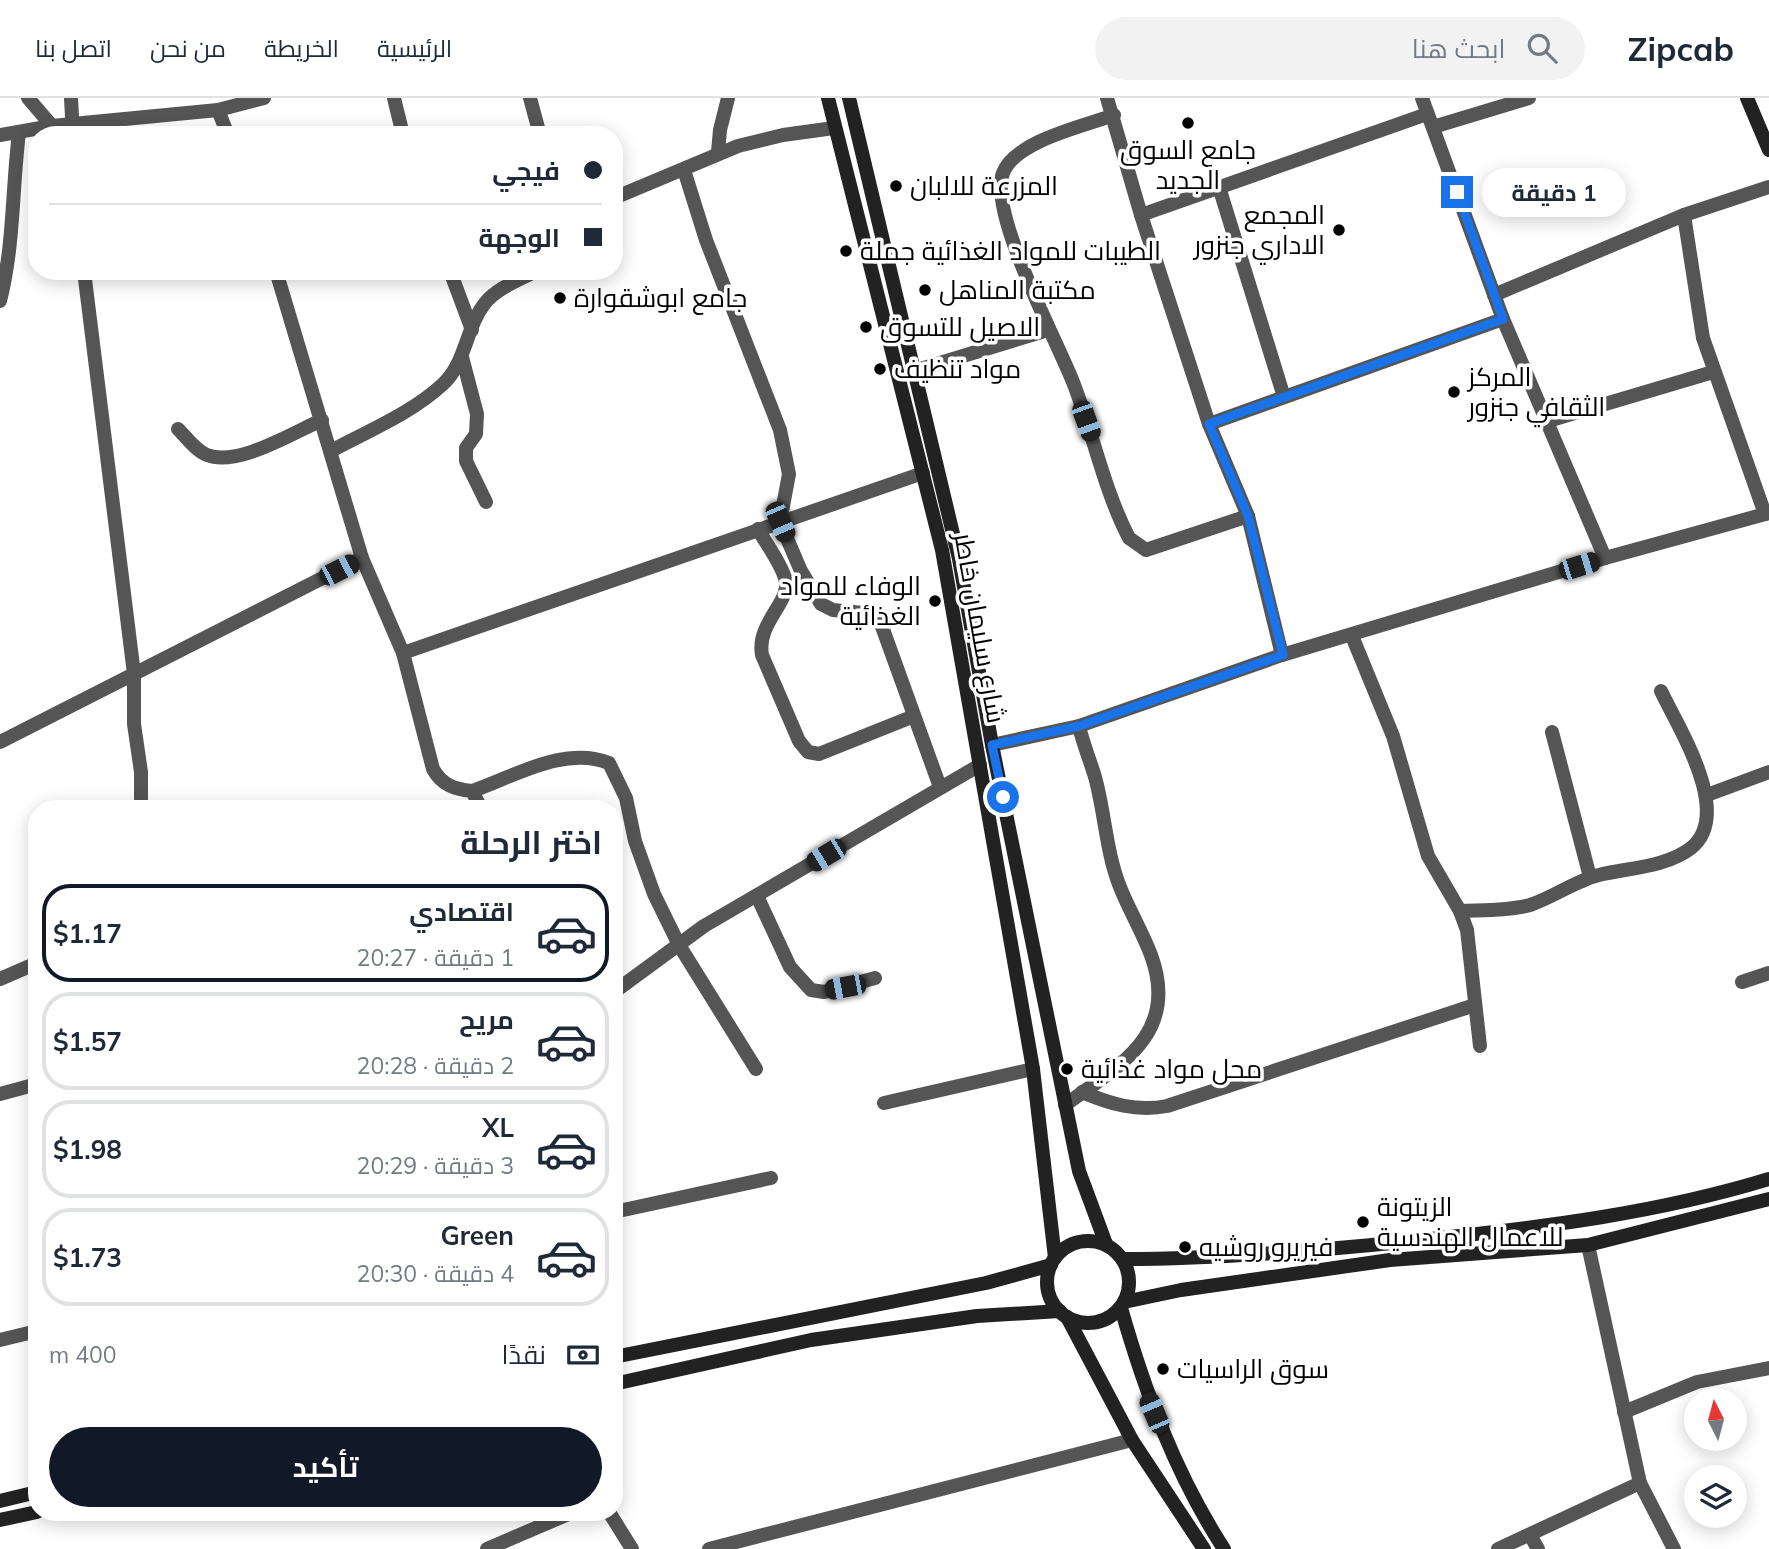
<!DOCTYPE html>
<html lang="ar">
<head>
<meta charset="utf-8">
<style>
	:root { --surface:#fff; --page:#f2f2f3; --text:#1f2937; --muted:#747a83; --line:#e0e1e3; --accent:#111827 }
	body { margin:0; font-family:Mulish,Cairo,sans-serif; background:var(--page); color:var(--text); direction:rtl; height:100vh; display:flex; flex-direction:column; font-size:26px; white-space:nowrap }
	* { box-sizing:border-box; margin:0 }
	p { font-size:23px; color:var(--muted) }
	.icon { flex:none; width:38px; height:38px; fill:none; stroke:currentColor; stroke-width:2; stroke-linecap:round; stroke-linejoin:round }
	.map { position:relative; flex:1; overflow:hidden; direction:ltr }
	.sheet { position:absolute; left:28px; top:702px; width:595px; height:721px; display:flex; flex-direction:column; background:var(--surface); border-radius:28px; box-shadow:0 4px 18px #0003; direction:rtl }
	.sheet>* { flex:none }
	.guide { position:absolute; left:28px; top:28px; width:595px; height:154px; border-radius:28px; box-shadow:0 4px 18px #0003; direction:rtl; display:grid; align-content:center; height:154px; padding:0 21px; background:var(--surface) }
	.needle { width:46px; rotate:354deg }
	.controls { position:absolute; left:1684px; top:1290px; display:grid; gap:14px }
	.controls a { display:grid; place-items:center; width:63px; height:63px; border-radius:50%; background:var(--surface); box-shadow:0 4px 18px #0003; font-size:35px }
	.end { position:absolute; width:32px; height:32px; margin:-16px; border:9px solid #1a73e8; background:#fff; box-shadow:0 0 0 4px #fff }
	.from { border-radius:50% }
	.bubble { position:absolute; height:49px; border-radius:24px; background:var(--surface); box-shadow:0 4px 18px #0003; font-size:23px; font-weight:700; line-height:49px; text-align:center; direction:rtl }
	.car { position:absolute; width:21px; height:42px; margin:-21px -10px; border-radius:9px; box-shadow:0 0 5px 2px #0007; background:linear-gradient(#222 24%,#8ab4d8 0 40%,#222 0 76%,#8ab4d8 0 86%,#222 0) }
	.guide b { display:flex; align-items:center; gap:24px; height:66px; font-size:26px }
	.guide b+b { border-top:2px solid var(--line) }
	.guide i { width:18px; height:18px; background:var(--text) }
	ul { padding:0; list-style:none }
	li { display:flex; align-items:center; gap:21px; height:98px; margin:0 14px 10px; padding:0 7px; border:4px solid var(--line); border-radius:28px }
	li div { flex:1 }
	li b { display:block; font-size:26px }
	li em { font-style:normal; font-weight:700 }
	li.on { border-color:var(--accent) }
	li>.icon { width:63px; height:63px; stroke-width:1.5 }
	h2 { padding:0 21px; font-size:32px; line-height:84px }
	.pay { display:flex; align-items:center; gap:18px; height:77px; padding:0 21px; font-size:26px }
	.pay p { margin-inline-start:auto }
	.button { display:flex; gap:14px; margin-top:auto; padding:14px 21px }
	.button a { flex:1; height:80px; border-radius:42px; background:var(--accent); color:#fff; font-size:28px; font-weight:700; line-height:80px; text-align:center }
	header { display:flex; align-items:center; gap:42px; box-sizing:border-box; height:98px; padding:0 35px; background:var(--surface); border-bottom:2px solid var(--line) }
	header strong { font-size:33px }
	nav { display:flex; gap:38px; margin-inline-start:auto; font-size:24px }
	.search { width:490px; height:63px; background:var(--page); display:flex; align-items:center; gap:18px; box-sizing:border-box; padding:0 24px; border-radius:38px; color:var(--muted); font-size:26px }
	.map>svg:first-child { display:block }
	.lines { fill:none; stroke-linecap:round; stroke-linejoin:round }
	.street { stroke:#555; stroke-width:14 }
	.secondary { stroke:#222; stroke-width:14 }
	.route { stroke:#1a73e8; stroke-width:9 }
	.poi-dot { fill:#000; stroke:#fff; stroke-width:2.5 }
	.labels { text-anchor:middle; stroke-width:7; stroke-linejoin:round; paint-order:stroke }
	.poi-label { font-size:26px; fill:#000; stroke:#fff; text-anchor:start }
	.street-label { font-size:26px; fill:#000; stroke:#fff }
</style>
</head>
<body>
<header>
<strong>Zipcab</strong>
<div class="search"><svg class="icon" aria-label="search" viewBox="0 0 24 24"><circle cx="10" cy="10" r="6"/><path d="M15 15l6 6"/></svg>ابحث هنا</div>
<nav><a>الرئيسية</a><a>الخريطة</a><a>من نحن</a><a>اتصل بنا</a></nav>
</header>
<div class="map">
<svg width="1769" height="1451" viewBox="0 0 1769 1451">
	<rect width="100%" height="100%" fill="#fff"/>
	<g class="lines">
		<!-- street -->
		<g class="street">
			<path d="M28 0 52 28"/>
			<path d="M71 0 73 37"/>
			<path d="M394 0 403 37"/>
			<path d="M530 0 540 37"/>
			<path d="M1107 0 1141 117 1209 326 1248 418 1282 557"/>
			<path d="M1422 0 1503 221 1605 460"/>
			<path d="M218 12 228 37"/>
			<path d="M1114 17C1084 28 1015 43 1003 75 988 114 1057 243 1073 284 1093 335 1104 392 1129 440L1146 452 1248 418"/>
			<path d="M1433 29 1529 0"/>
			<path d="M0 37 52 28 218 12 264 0"/>
			<path d="M718 54 720 32 728 0"/>
			<path d="M684 72 706 142 780 332 789 376 780 424 801 473 821 506 833 512 873 516 880 523 940 689"/>
			<path d="M1219 89 1284 299"/>
			<path d="M614 100 738 48 783 37 834 30"/>
			<path d="M1141 117 1427 16"/>
			<path d="M1684 117 1769 89"/>
			<path d="M84 173 134 576V626L141 674V710"/>
			<path d="M276 173 362 460 403 555 433 671C442 687 454 691 472 693L481 710"/>
			<path d="M450 173 472 232"/>
			<path d="M1494 197 1684 117 1703 240 1765 416"/>
			<path d="M0 203C14 148 12 91 19 35"/>
			<path d="M462 259 477 316 476 336 466 350V363L486 404"/>
			<path d="M914 273 1048 232"/>
			<path d="M1548 323 1713 274"/>
			<path d="M1209 326 1503 221"/>
			<path d="M178 331C186 339 196 353 207 357 238 369 292 335 322 322"/>
			<path d="M331 353C368 333 412 315 443 286 466 265 466 229 485 205 497 190 519 182 536 173"/>
			<path d="M758 431C767 447 780 464 785 480 793 503 756 524 762 557L799 643 808 654 819 656 914 618"/>
			<path d="M1352 538 1393 638 1428 758 1460 813 1467 832 1480 948"/>
			<path d="M403 555 923 375"/>
			<path d="M1552 634 1590 779"/>
			<path d="M0 644 362 460"/>
			<path d="M992 647 1079 628 1282 557 1605 460 1769 415"/>
			<path d="M472 693C513 679 565 647 609 665L626 700 635 743 654 796 679 847 756 971"/>
			<path d="M1707 697 1769 674"/>
			<path d="M757 798 790 869 811 892 824 894 875 880"/>
			<path d="M1460 813C1483 812 1508 813 1530 807 1554 799 1575 783 1599 777 1627 770 1667 769 1691 750 1734 716 1678 629 1661 593"/>
			<path d="M0 881 37 865"/>
			<path d="M1742 884 1769 875"/>
			<path d="M614 894 704 828 980 667"/>
			<path d="M1082 994C1110 1006 1137 1014 1167 1008L1475 907"/>
			<path d="M0 996 37 986"/>
			<path d="M884 1005 1033 971"/>
			<path d="M1065 1007C1120 967 1180 936 1151 857 1142 833 1129 812 1120 789 1106 754 1105 715 1095 679 1090 662 1083 646 1079 628"/>
			<path d="M614 1114 771 1080"/>
			<path d="M1588 1147 1640 1385 1674 1451"/>
			<path d="M0 1242 37 1233"/>
			<path d="M1624 1314 1697 1284 1769 1270"/>
			<path d="M609 1414 632 1451"/>
			<path d="M1530 1437 1538 1451"/>
			<path d="M487 1451 573 1414"/>
			<path d="M709 1451 1132 1342"/>
			<path d="M1498 1451 1640 1385"/>
		</g>
		<!-- secondary -->
		<g class="secondary">
			<path d="M828 0 942 452 1033 971 1055 1160"/>
			<path d="M849 0 959 461 992 647 1079 1073 1106 1146"/>
			<path d="M1747 0 1769 52"/>
			<circle cx="1088" cy="1184" r="41"/>
			<path d="M1123 1161C1225 1161 1328 1152 1430 1141 1545 1129 1658 1115 1769 1081"/>
			<path d="M1124 1204 1181 1192 1390 1162 1588 1147 1769 1101"/>
			<path d="M1121 1210C1145 1294 1176 1377 1224 1451"/>
			<path d="M1067 1219 1132 1342 1204 1451"/>
			<path d="M614 1259 986 1185 1051 1167"/>
			<path d="M614 1286 811 1242 977 1218 1060 1213"/>
			<path d="M0 1403 37 1394"/>
			<path d="M0 1422 37 1414"/>
		</g>
	</g>
	<g class="lines">
		<!-- route -->
		<path class="route" d="M1003 699 992 647 1079 628 1283 557 1248 418 1209 326 1503 221 1457 94"/>
	</g>
	<!-- markers -->
	<g class="poi-dot">
		<circle cx="1188" cy="25" r="7"/>
		<circle cx="896" cy="88" r="7"/>
		<circle cx="1339" cy="132" r="7"/>
		<circle cx="846" cy="153" r="7"/>
		<circle cx="925" cy="192" r="7"/>
		<circle cx="560" cy="200" r="7"/>
		<circle cx="866" cy="229" r="7"/>
		<circle cx="880" cy="271" r="7"/>
		<circle cx="1454" cy="294" r="7"/>
		<circle cx="935" cy="503" r="7"/>
		<circle cx="1067" cy="971" r="7"/>
		<circle cx="1363" cy="1124" r="7"/>
		<circle cx="1185" cy="1149" r="7"/>
		<circle cx="1163" cy="1271" r="7"/>
	</g>
	<g class="labels">
		<!-- poi labels -->
		<g class="poi-label">
			<text x="1188" y="61" text-anchor="middle">جامع السوق<tspan x="1188" dy="30">الجديد</tspan></text>
			<text x="910" y="97">المزرعة للالبان</text>
			<text x="1325" y="126" text-anchor="end">المجمع<tspan x="1325" dy="30">الاداري جنزور</tspan></text>
			<text x="860" y="162">الطيبات للمواد الغذائية جملة</text>
			<text x="939" y="201">مكتبة المناهل</text>
			<text x="574" y="209">جامع ابوشقوارة</text>
			<text x="880" y="238">الاصيل للتسوق</text>
			<text x="894" y="280">مواد تنظيف</text>
			<text x="1468" y="288">المركز<tspan x="1468" dy="30">الثقافي جنزور</tspan></text>
			<text x="921" y="497" text-anchor="end">الوفاء للمواد<tspan x="921" dy="30">الغذائية</tspan></text>
			<text x="1081" y="980">محل مواد غذائية</text>
			<text x="1377" y="1118">الزيتونة<tspan x="1377" dy="30">للاعمال الهندسية</tspan></text>
			<text x="1199" y="1158">فيريرو روشيه</text>
			<text x="1177" y="1280">سوق الراسيات</text>
		</g>
		<!-- street labels -->
		<g class="street-label">
			<text transform="translate(980 530) rotate(80)" y="9">شارع سليمان خاطر</text>
		</g>
	</g>
</svg>
<div class="controls">
<a><svg class="needle" viewBox="-14 -14 28 28"><path d="M0-13l5 13h-10z" fill="#e53935"/><path d="M0 13l5-13h-10z" fill="#747a83"/></svg></a>
<a><svg class="icon" aria-label="layers" viewBox="0 0 24 24"><path d="M12 4l9 5-9 5-9-5zM3 14l9 5 9-5"/></svg></a>
</div>
<i class="end from" style="left:1003px;top:699px"></i>
<i class="end" style="left:1457px;top:94px"></i>
<div class="bubble" style="left:1482px;top:70px;width:144px">1 دقيقة</div>
<i class="car" style="left:1086px;top:323px;rotate:160deg"></i>
<i class="car" style="left:780px;top:424px;rotate:157deg"></i>
<i class="car" style="left:1579px;top:468px;rotate:73deg"></i>
<i class="car" style="left:339px;top:472px;rotate:63deg"></i>
<i class="car" style="left:826px;top:757px;rotate:239deg"></i>
<i class="car" style="left:845px;top:889px;rotate:259deg"></i>
<i class="car" style="left:1154px;top:1315px;rotate:337deg"></i>
<div class="guide">
<b><i class="from"></i>فيجي</b>
<b><i></i>الوجهة</b>
</div>
<section class="sheet">
<h2>اختر الرحلة</h2>
<ul>
<li class="on"><svg class="icon" aria-label="car" viewBox="0 0 24 24"><path d="M5 17H2v-5l4-1 3-4h7l3 4 3 1v5h-3M9 17h6M6 11h13"/><circle cx="7" cy="17" r="2"/><circle cx="17" cy="17" r="2"/></svg><div><b>اقتصادي</b><p>1 دقيقة · 20:27</p></div><em>$1.17</em></li>
<li><svg class="icon" aria-label="car" viewBox="0 0 24 24"><path d="M5 17H2v-5l4-1 3-4h7l3 4 3 1v5h-3M9 17h6M6 11h13"/><circle cx="7" cy="17" r="2"/><circle cx="17" cy="17" r="2"/></svg><div><b>مريح</b><p>2 دقيقة · 20:28</p></div><em>$1.57</em></li>
<li><svg class="icon" aria-label="car" viewBox="0 0 24 24"><path d="M5 17H2v-5l4-1 3-4h7l3 4 3 1v5h-3M9 17h6M6 11h13"/><circle cx="7" cy="17" r="2"/><circle cx="17" cy="17" r="2"/></svg><div><b>XL</b><p>3 دقيقة · 20:29</p></div><em>$1.98</em></li>
<li><svg class="icon" aria-label="car" viewBox="0 0 24 24"><path d="M5 17H2v-5l4-1 3-4h7l3 4 3 1v5h-3M9 17h6M6 11h13"/><circle cx="7" cy="17" r="2"/><circle cx="17" cy="17" r="2"/></svg><div><b>Green</b><p>4 دقيقة · 20:30</p></div><em>$1.73</em></li>
</ul>
<div class="pay"><svg class="icon" aria-label="cash" viewBox="0 0 24 24"><path d="M3 7h18v10H3z"/><circle cx="12" cy="12" r="2"/></svg>نقدًا<p>400 m</p></div>
<div class="button"><a>تأكيد</a></div>
</section>
</div>
</body>
</html>
